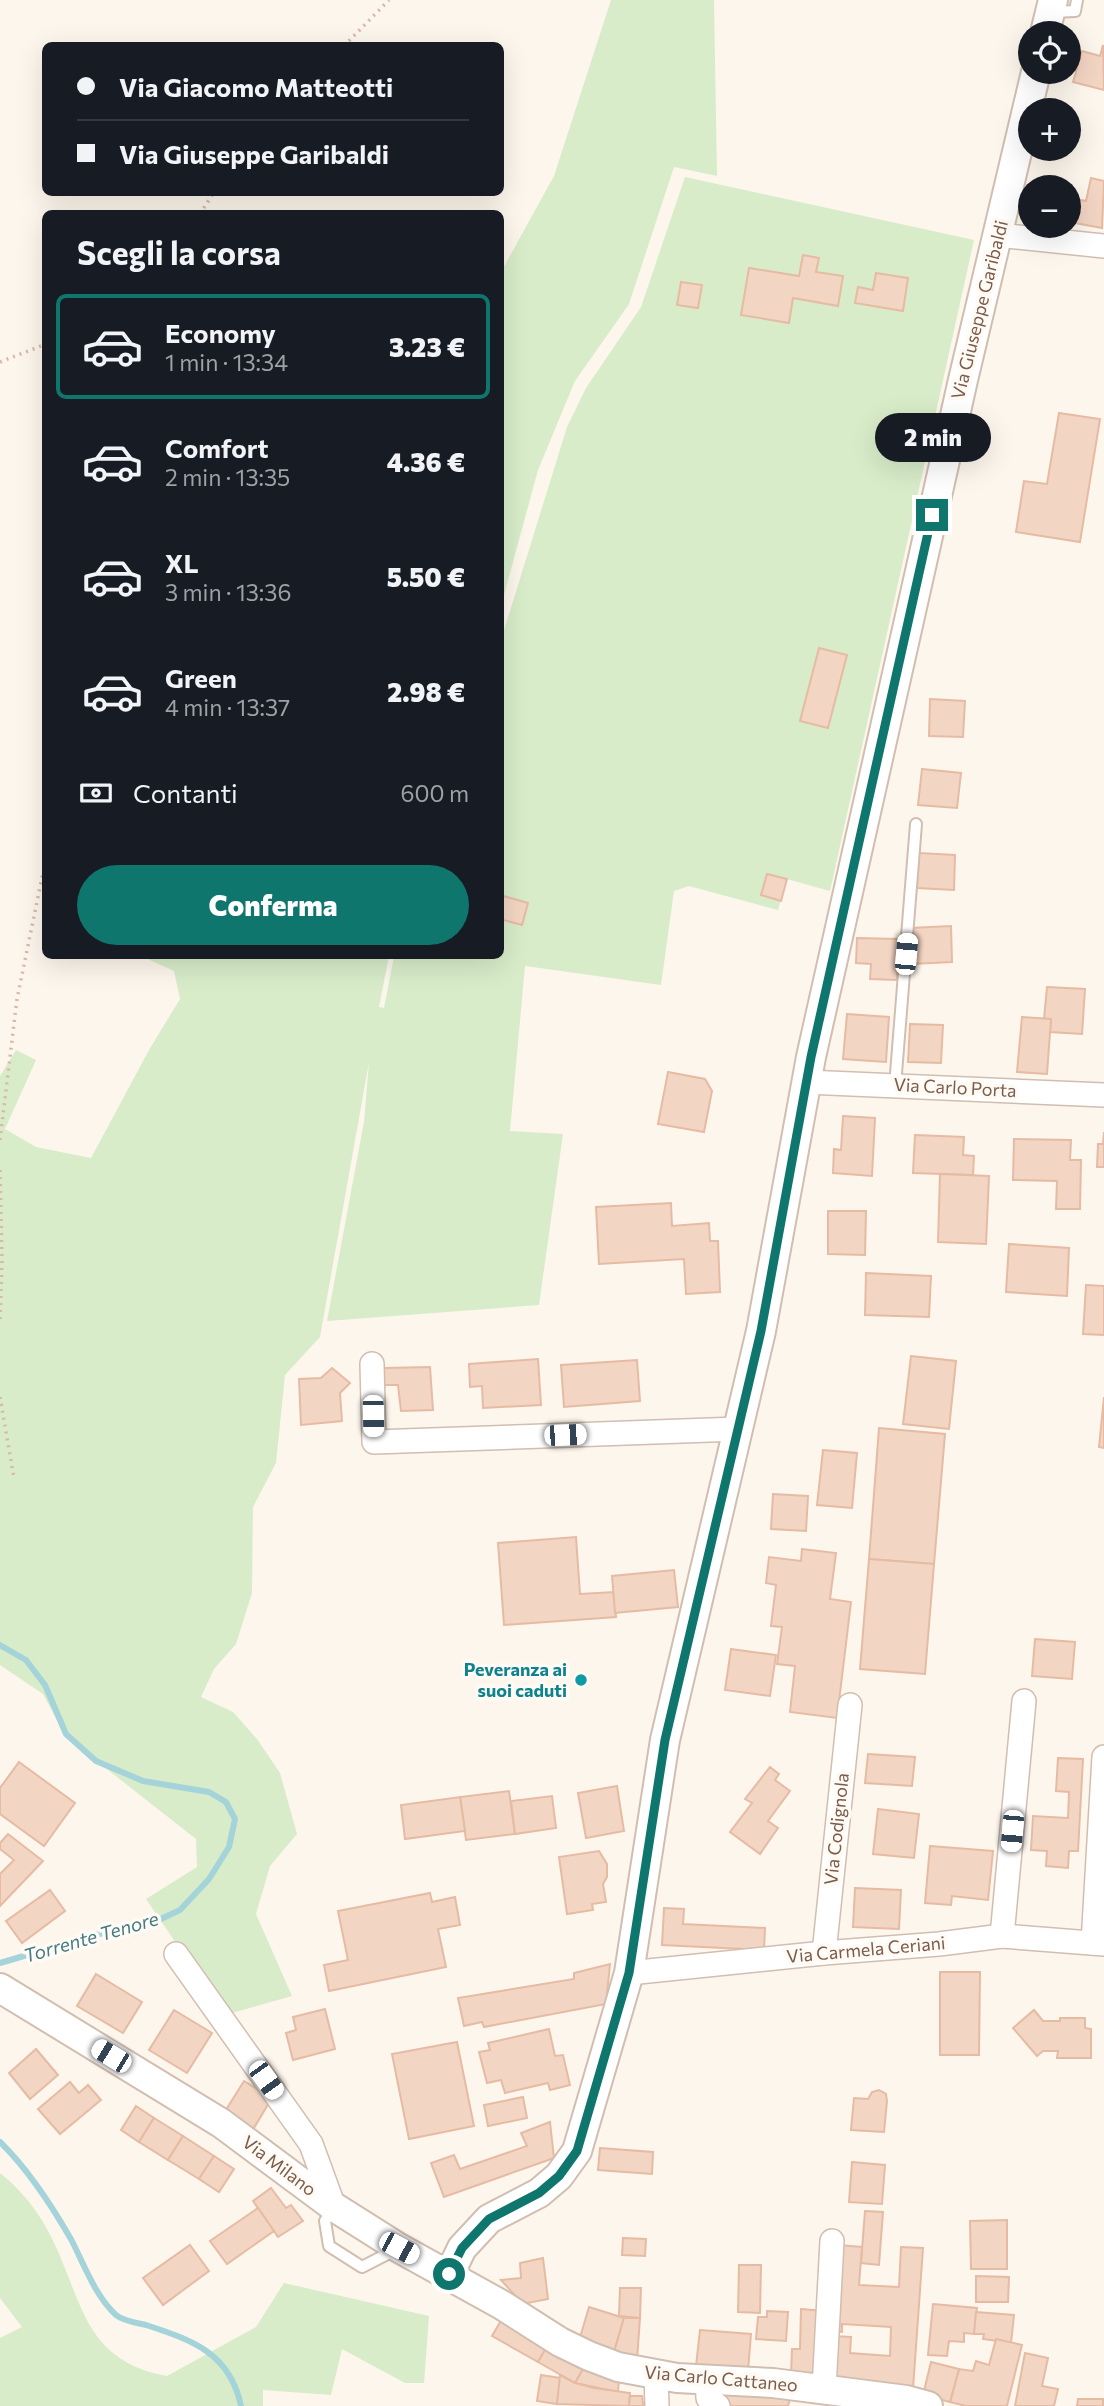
<!DOCTYPE html>
<html lang="it">
<head>
<meta charset="utf-8">
<style>
	:root { --surface:#171b24; --page:#20242c; --text:#f1f3f6; --muted:#9ea1a6; --line:#363941; --accent:#0f766e }
	body { margin:0; font-family:Commissioner,sans-serif; background:var(--page); color:var(--text); height:100vh; display:flex; flex-direction:column; font-size:26px; white-space:nowrap }
	* { box-sizing:border-box; margin:0 }
	p { font-size:23px; color:var(--muted) }
	.icon { flex:none; width:38px; height:38px; fill:none; stroke:currentColor; stroke-width:2; stroke-linecap:round; stroke-linejoin:round }
	.map { position:relative; flex:1; overflow:hidden }
	.drawer { position:absolute; left:42px; top:210px; width:462px; height:749px; display:flex; flex-direction:column; background:var(--surface); border-radius:10px; box-shadow:0 7px 28px #0002 }
	.drawer>* { flex:none }
	.hud { position:absolute; left:42px; top:42px; width:462px; height:154px; border-radius:10px; box-shadow:0 7px 28px #0002; display:grid; align-content:center; height:154px; padding:0 35px; background:var(--surface) }
	.tools { position:absolute; left:1018px; top:21px; display:grid; gap:14px }
	.tools a { display:grid; place-items:center; width:63px; height:63px; border-radius:50%; background:var(--surface); box-shadow:0 7px 28px #0002; font-size:35px }
	.end { position:absolute; width:32px; height:32px; margin:-16px; border:9px solid #0f766e; background:#fff; box-shadow:0 0 0 4px #fff }
	.from { border-radius:50% }
	.bubble { position:absolute; height:49px; border-radius:24px; background:var(--surface); box-shadow:0 7px 28px #0002; font-size:23px; font-weight:800; line-height:49px; text-align:center }
	.car { position:absolute; width:21px; height:42px; margin:-21px -10px; border-radius:9px; box-shadow:0 0 5px 2px #0007; background:linear-gradient(#fff 24%,#345 0 40%,#fff 0 76%,#345 0 86%,#fff 0) }
	.hud b { display:flex; align-items:center; gap:24px; height:66px; font-size:26px }
	.hud b+b { border-top:2px solid var(--line) }
	.hud i { width:18px; height:18px; background:var(--text) }
	ul { padding:0; list-style:none }
	li { display:flex; align-items:center; gap:21px; height:105px; margin:0 14px 10px; padding:0 21px; border:4px solid transparent; border-radius:10px }
	li div { flex:1 }
	li b { display:block; font-size:26px }
	li em { font-style:normal; font-weight:800 }
	li.on { border-color:var(--accent) }
	li>.icon { width:63px; height:63px; stroke-width:1.5 }
	h2 { padding:0 35px; font-size:32px; line-height:84px }
	.pay { display:flex; align-items:center; gap:18px; height:77px; padding:0 35px; font-size:26px }
	.pay p { margin-inline-start:auto }
	.primary-button { display:flex; gap:14px; margin-top:auto; padding:14px 35px }
	.primary-button a { flex:1; height:80px; border-radius:42px; background:var(--accent); color:#fff; font-size:28px; font-weight:800; line-height:80px; text-align:center }
	.map>svg:first-child { display:block }
	.green { fill:#d8ecc9 }
	.lines { fill:none; stroke-linecap:round; stroke-linejoin:round }
	.stream { stroke:#a5d3da; stroke-width:6 }
	.building { fill:#f3d5c3; stroke:#e6bba3; stroke-width:2 }
	.service-casing { stroke:#d1beb0; stroke-width:14 }
	.minor-casing { stroke:#d1beb0; stroke-width:26 }
	.tertiary-casing { stroke:#d1beb0; stroke-width:32 }
	.path { stroke:#d9b8a5; stroke-width:3.5; stroke-dasharray:2 5; stroke-linecap:butt }
	.service { stroke:#fff; stroke-width:10 }
	.minor { stroke:#fff; stroke-width:23 }
	.tertiary { stroke:#fff; stroke-width:28 }
	.route { stroke:#0f766e; stroke-width:9 }
	.culture-dot { fill:#0f9aa8; stroke:#fffaf3; stroke-width:2.5 }
	.labels { text-anchor:middle; stroke-width:7; stroke-linejoin:round; paint-order:stroke }
	.street-label { font-size:18px; fill:#7a5c4d; stroke:#fffaf3 }
	.culture-label { font-size:18px; font-weight:bold; fill:#0d838f; stroke:#fffaf3; text-anchor:end }
	.water-label { font-size:19px; font-style:italic; fill:#437c86; stroke:#fffaf3 }
</style>
</head>
<body>
<div class="map">
<svg width="1104" height="2406" viewBox="0 0 1104 2406">
	<rect width="100%" height="100%" fill="#fdf6ec"/>
	<!-- green -->
	<g class="green">
		<path d="M611 0H714L717 176 674 167 629 304 575 381 538 470 501 606V272L554 176Z"/>
		<path d="M685 177 974 240 830 891 787 879 778 910 689 886 674 891 661 985 525 966 510 1131 563 1134 539 1305 327 1321 364 1122 369 1062 320 1337 285 1375 276 1463 253 1507 252 1593 236 1644 214 1669 201 1697 233 1712 257 1739 280 1773 297 1834 270 1866 256 1914 292 1996 225 2015 146 1899 197 1867 196 1839 66 1737 43 1694 0 1665V1076L16 1050 36 1060 5 1129 36 1147 91 1158 149 1050 180 999 174 971 141 956H389L379 1007 384 1008 394 956H500L501 640 567 427 586 388 641 307Z"/>
		<path d="M0 2173C19 2188 36 2208 48 2231 83 2296 80 2360 167 2376L256 2327 284 2283 429 2316 424 2383H405L342 2349 331 2395 263 2390V2406H0V2338L22 2327 0 2298Z"/>
	</g>
	<g class="lines">
		<!-- stream -->
		<g class="stream">
			<path d="M0 1645 26 1660 45 1685 66 1734 96 1761 143 1781 209 1792 226 1802 235 1819 229 1847 209 1879 180 1910 146 1926 99 1934 0 1963"/>
			<path d="M0 2142C29 2170 52 2206 72 2241 84 2265 96 2297 116 2315 123 2321 137 2323 146 2325 192 2340 230 2353 241 2406"/>
		</g>
	</g>
	<!-- building -->
	<g class="building">
		<path d="M1103 45 1104 90 1073 82 1082 51 1100 56Z"/>
		<path d="M1091 178 1104 181 1102 228 1069 222V198L1086 201Z"/>
		<path d="M803 255 819 258 816 272 843 276 838 306 793 298 789 323 741 315 749 268 799 276Z"/>
		<path d="M876 273 908 278 903 311 855 303 858 287 873 290Z"/>
		<path d="M681 282 702 285 698 308 677 305Z"/>
		<path d="M1059 413 1100 419 1080 542 1016 532 1024 481 1047 484Z"/>
		<path d="M819 648 847 655 828 728 800 721Z"/>
		<path d="M930 699 965 701 963 737 929 736Z"/>
		<path d="M922 769 961 773 957 808 918 805Z"/>
		<path d="M919 853 955 855 954 890 917 888Z"/>
		<path d="M767 874 787 879 781 901 761 895Z"/>
		<path d="M500 895 528 903 522 925 500 919Z"/>
		<path d="M951 926 952 962 912 964 911 928Z"/>
		<path d="M857 938 898 939 897 980 870 979 871 964 856 963Z"/>
		<path d="M1047 987 1085 989 1082 1034 1050 1032 1051 1019H1044Z"/>
		<path d="M847 1014 889 1017 886 1062 843 1059Z"/>
		<path d="M1022 1017 1051 1019 1047 1074 1017 1072Z"/>
		<path d="M910 1024 943 1025 941 1063 908 1062Z"/>
		<path d="M668 1072 705 1079 712 1091 704 1132 658 1124Z"/>
		<path d="M843 1116 875 1118 872 1176 833 1173 834 1149 841 1150Z"/>
		<path d="M1104 1132V1167H1097L1098 1144H1103Z"/>
		<path d="M915 1135 964 1137 963 1155 974 1156 973 1175 913 1173Z"/>
		<path d="M1014 1139 1071 1140 1070 1160H1081L1080 1209H1056L1057 1181 1013 1180Z"/>
		<path d="M940 1174 989 1176 986 1244 938 1242Z"/>
		<path d="M671 1203 672 1226 709 1223 710 1241H718L720 1292 686 1294 684 1259 599 1264 596 1207Z"/>
		<path d="M828 1211H866L865 1255 828 1254Z"/>
		<path d="M1009 1244 1069 1248 1067 1296 1006 1292Z"/>
		<path d="M866 1273 931 1276 929 1317 865 1315Z"/>
		<path d="M1086 1285 1104 1286V1335L1083 1334Z"/>
		<path d="M911 1356 956 1361 949 1429 903 1424Z"/>
		<path d="M538 1359 541 1405 483 1408 482 1386 470 1387 469 1364Z"/>
		<path d="M637 1360 640 1401 564 1407 561 1365Z"/>
		<path d="M430 1367 433 1410 401 1411 398 1385H382L384 1368Z"/>
		<path d="M332 1368 350 1383 340 1393 342 1421 301 1425 299 1379 321 1378Z"/>
		<path d="M1104 1397V1448L1099 1447Z"/>
		<path d="M879 1428 945 1434 934 1564 869 1559Z"/>
		<path d="M823 1450 857 1453 852 1508 817 1505Z"/>
		<path d="M773 1494 808 1496 806 1531 771 1529Z"/>
		<path d="M576 1537 580 1594 614 1592 616 1617 504 1625 498 1543Z"/>
		<path d="M802 1549 836 1553 830 1599 851 1602 837 1718 790 1712 795 1666 777 1664 782 1627 771 1626 776 1585 766 1583 769 1557 801 1561Z"/>
		<path d="M869 1559 934 1564 925 1674 860 1669Z"/>
		<path d="M674 1570 678 1607 615 1613 612 1576Z"/>
		<path d="M1035 1639 1075 1642 1072 1679 1032 1676Z"/>
		<path d="M731 1649 776 1655 770 1696 725 1690Z"/>
		<path d="M868 1754 915 1757 912 1786 865 1783Z"/>
		<path d="M1058 1758 1083 1759 1078 1851H1069L1068 1868 1046 1866 1047 1851 1031 1850 1033 1816 1068 1818 1069 1792 1056 1791Z"/>
		<path d="M19 1762 75 1803 44 1846 0 1814V1788Z"/>
		<path d="M770 1767 779 1774 775 1780 790 1791 768 1821 778 1828 760 1854 730 1832 752 1803 745 1799Z"/>
		<path d="M617 1786 624 1831 586 1838 578 1793Z"/>
		<path d="M509 1791 515 1834 466 1840 460 1797Z"/>
		<path d="M552 1796 556 1828 515 1834 511 1801Z"/>
		<path d="M460 1797 465 1831 405 1839 401 1805Z"/>
		<path d="M878 1809 919 1814 914 1858 873 1854Z"/>
		<path d="M8 1834 43 1861 0 1906V1874L14 1860 0 1849V1843Z"/>
		<path d="M930 1846 993 1851 988 1900 952 1896 951 1905 925 1903Z"/>
		<path d="M599 1851 607 1864V1877L603 1884 606 1902 592 1904 593 1910 567 1914 559 1857Z"/>
		<path d="M855 1888 901 1890 899 1929 853 1927Z"/>
		<path d="M50 1890 65 1911 22 1943 6 1921Z"/>
		<path d="M430 1893 432 1902 455 1897 460 1925 438 1929 446 1967 329 1991 324 1965 348 1960 338 1911Z"/>
		<path d="M664 1908 684 1909 683 1924 765 1928 764 1950 662 1945Z"/>
		<path d="M610 1964 606 2004 484 2027 482 2022 464 2026 458 1998 574 1979V1973Z"/>
		<path d="M940 1972H980L979 2055H940Z"/>
		<path d="M96 1974 142 2002 123 2033 77 2006Z"/>
		<path d="M325 2009 335 2049 293 2060 286 2033 296 2030 293 2017Z"/>
		<path d="M174 2010 212 2033 187 2073 149 2050Z"/>
		<path d="M1034 2010 1043 2021H1060V2018H1085V2028L1091 2029V2058H1057L1058 2051H1043L1037 2056 1013 2028Z"/>
		<path d="M549 2029 555 2056 563 2055 570 2085 550 2090 548 2083 505 2093 501 2080 487 2083 479 2052 490 2050 488 2043Z"/>
		<path d="M457 2042 474 2126 409 2139 392 2054Z"/>
		<path d="M36 2049 58 2075 30 2099 9 2073Z"/>
		<path d="M244 2081 272 2098 252 2131 224 2113Z"/>
		<path d="M70 2082 79 2093 88 2085 101 2100 60 2134 38 2109Z"/>
		<path d="M879 2090 886 2094 887 2101 884 2132 851 2130 854 2098 868 2099 872 2092Z"/>
		<path d="M523 2097 527 2118 488 2126 484 2105Z"/>
		<path d="M136 2106 154 2118 139 2142 121 2130Z"/>
		<path d="M154 2118 183 2136 168 2160 139 2142Z"/>
		<path d="M550 2122 554 2158 444 2197 431 2163 454 2155 460 2169 527 2146 521 2133Z"/>
		<path d="M183 2136 214 2156 199 2179 168 2160Z"/>
		<path d="M600 2148 653 2152 652 2174 598 2170Z"/>
		<path d="M214 2156 234 2169 219 2192 199 2179Z"/>
		<path d="M852 2162 885 2165 882 2204 849 2202Z"/>
		<path d="M271 2188 286 2208 291 2205 303 2221 278 2237 253 2201Z"/>
		<path d="M258 2208 274 2231 227 2264 210 2241Z"/>
		<path d="M865 2211 883 2212 879 2265 861 2263Z"/>
		<path d="M1007 2220V2269H971L970 2221Z"/>
		<path d="M623 2238 646 2239 645 2256 622 2255Z"/>
		<path d="M190 2245 209 2271 163 2305 143 2278Z"/>
		<path d="M838 2245 862 2247 859 2285 899 2287 901 2247 923 2248 913 2389 829 2384 832 2336 851 2337 850 2353 890 2356 891 2327 842 2324V2332L832 2331Z"/>
		<path d="M543 2258 548 2299 523 2304 501 2280 521 2278 520 2263Z"/>
		<path d="M739 2265H761L760 2313 738 2312Z"/>
		<path d="M976 2276 1009 2277 1008 2302H976Z"/>
		<path d="M620 2288H641L640 2318 619 2316Z"/>
		<path d="M933 2304 977 2308 974 2334 964 2333V2342L949 2341 947 2356 928 2355Z"/>
		<path d="M589 2307 624 2318 614 2352 579 2341Z"/>
		<path d="M801 2309 825 2311 822 2376 791 2375 792 2349H800Z"/>
		<path d="M767 2311 788 2312 786 2341 756 2339 758 2317H767Z"/>
		<path d="M976 2312 1014 2315 1011 2343 983 2339 984 2334H974Z"/>
		<path d="M503 2317 549 2343 538 2362 492 2336Z"/>
		<path d="M624 2318H640L637 2360 614 2352Z"/>
		<path d="M700 2330 751 2334 748 2371 696 2366Z"/>
		<path d="M996 2339 1022 2345 1007 2406H966L950 2402 959 2369 973 2371 976 2361 989 2365Z"/>
		<path d="M549 2343 586 2364 575 2383 538 2362Z"/>
		<path d="M1025 2353 1048 2358 1042 2386 1058 2389 1054 2406H1015Z"/>
		<path d="M931 2362 959 2369 950 2402 923 2395Z"/>
		<path d="M586 2364 619 2377 618 2392 575 2383Z"/>
		<path d="M541 2375 561 2378 557 2404 537 2401Z"/>
		<path d="M560 2375 575 2383 594 2388 630 2393 629 2406 557 2404Z"/>
		<path d="M720 2388 791 2395 788 2406H728L720 2399Z"/>
		<path d="M630 2396H642L643 2404 646 2403 647 2406H629Z"/>
		<path d="M1078 2399H1103V2406H1077Z"/>
	</g>
	<g class="lines">
		<!-- service casing -->
		<g class="service-casing">
			<g id="service">
				<path d="M1053 12 1075 11 1077 0"/>
				<path d="M895 1086 916 824"/>
				<path d="M334 2207 325 2221 329 2246 362 2267 397 2249"/>
			</g>
		</g>
		<!-- minor casing -->
		<g class="minor-casing">
			<g id="minor">
				<path d="M998 235 1104 246"/>
				<path d="M806 1082 1104 1095"/>
				<path d="M372 1364 374 1442 738 1429"/>
				<path d="M1002 1936 1024 1701"/>
				<path d="M1093 1943 1104 1757"/>
				<path d="M824 1953 850 1705"/>
				<path d="M176 1954 311 2144 334 2207"/>
				<path d="M629 1973 824 1953 939 1944 1002 1936 1104 1944"/>
				<path d="M656 2374 657 2406"/>
				<path d="M707 2379 708 2398 718 2406"/>
				<path d="M824 2389 832 2241"/>
			</g>
		</g>
		<!-- tertiary casing -->
		<g class="tertiary-casing">
			<g id="tertiary">
				<path d="M1045 33 1053 0"/>
				<path d="M0 1988 221 2123 334 2207 399 2248 502 2305 560 2342 589 2356 618 2367 677 2378 773 2383 906 2400 928 2406"/>
				<path d="M449 2275 462 2248 489 2219 539 2193 559 2176 577 2151 629 1973 665 1740 761 1331 811 1057 963 380 1036 72"/>
			</g>
		</g>
		<!-- path -->
		<g class="path">
			<path d="M344 46 389 0"/>
			<path d="M200 214 214 192"/>
			<path d="M0 362 46 344"/>
			<path d="M0 1140 17 999 46 858"/>
			<path d="M0 1170 2 1260 0 1321"/>
			<path d="M0 1397 14 1478"/>
		</g>
		<!-- service -->
		<use href="#service" class="service"/>
		<!-- minor -->
		<use href="#minor" class="minor"/>
		<!-- tertiary -->
		<use href="#tertiary" class="tertiary"/>
	</g>
	<g class="lines">
		<!-- route -->
		<path class="route" d="M449 2274 462 2248 489 2219 539 2193 559 2176 577 2151 629 1973 665 1740 761 1331 811 1057 932 515"/>
	</g>
	<!-- markers -->
	<circle class="culture-dot" cx="581" cy="1680" r="7"/>
	<g class="labels">
		<!-- street labels -->
		<g class="street-label">
			<text transform="translate(980 310) rotate(-76)" y="6">Via Giuseppe Garibaldi</text>
			<text transform="translate(955 1088) rotate(3)" y="6">Via Carlo Porta</text>
			<text transform="translate(837 1829) rotate(-84)" y="6">Via Codignola</text>
			<text transform="translate(866 1950) rotate(-5)" y="6">Via Carmela Ceriani</text>
			<text transform="translate(279 2166) rotate(37)" y="6">Via Milano</text>
			<text transform="translate(721 2379) rotate(5)" y="6">Via Carlo Cattaneo</text>
		</g>
		<!-- culture labels -->
		<g class="culture-label">
			<text x="567" y="1676">Peveranza ai<tspan x="567" dy="21">suoi caduti</tspan></text>
		</g>
		<!-- water labels -->
		<g class="water-label">
			<text transform="translate(91 1937) rotate(-16)" y="7">Torrente Tenore</text>
		</g>
	</g>
</svg>
<div class="tools">
<a><svg class="icon" aria-label="locate" viewBox="0 0 24 24"><circle cx="12" cy="12" r="6"/><path d="M12 2v4M12 18v4M2 12h4M18 12h4"/></svg></a>
<a>+</a>
<a>−</a>
</div>
<i class="end from" style="left:449px;top:2274px"></i>
<i class="end" style="left:932px;top:515px"></i>
<div class="bubble" style="left:875px;top:413px;width:116px">2 min</div>
<i class="car" style="left:906px;top:954px;rotate:5deg"></i>
<i class="car" style="left:373px;top:1416px;rotate:179deg"></i>
<i class="car" style="left:565px;top:1435px;rotate:88deg"></i>
<i class="car" style="left:1012px;top:1831px;rotate:185deg"></i>
<i class="car" style="left:111px;top:2056px;rotate:301deg"></i>
<i class="car" style="left:266px;top:2080px;rotate:144deg"></i>
<i class="car" style="left:399px;top:2248px;rotate:118deg"></i>
<div class="hud">
<b><i class="from"></i>Via Giacomo Matteotti</b>
<b><i></i>Via Giuseppe Garibaldi</b>
</div>
<section class="drawer">
<h2>Scegli la corsa</h2>
<ul>
<li class="on"><svg class="icon" aria-label="car" viewBox="0 0 24 24"><path d="M5 17H2v-5l4-1 3-4h7l3 4 3 1v5h-3M9 17h6M6 11h13"/><circle cx="7" cy="17" r="2"/><circle cx="17" cy="17" r="2"/></svg><div><b>Economy</b><p>1 min · 13:34</p></div><em>3.23 €</em></li>
<li><svg class="icon" aria-label="car" viewBox="0 0 24 24"><path d="M5 17H2v-5l4-1 3-4h7l3 4 3 1v5h-3M9 17h6M6 11h13"/><circle cx="7" cy="17" r="2"/><circle cx="17" cy="17" r="2"/></svg><div><b>Comfort</b><p>2 min · 13:35</p></div><em>4.36 €</em></li>
<li><svg class="icon" aria-label="car" viewBox="0 0 24 24"><path d="M5 17H2v-5l4-1 3-4h7l3 4 3 1v5h-3M9 17h6M6 11h13"/><circle cx="7" cy="17" r="2"/><circle cx="17" cy="17" r="2"/></svg><div><b>XL</b><p>3 min · 13:36</p></div><em>5.50 €</em></li>
<li><svg class="icon" aria-label="car" viewBox="0 0 24 24"><path d="M5 17H2v-5l4-1 3-4h7l3 4 3 1v5h-3M9 17h6M6 11h13"/><circle cx="7" cy="17" r="2"/><circle cx="17" cy="17" r="2"/></svg><div><b>Green</b><p>4 min · 13:37</p></div><em>2.98 €</em></li>
</ul>
<div class="pay"><svg class="icon" aria-label="cash" viewBox="0 0 24 24"><path d="M3 7h18v10H3z"/><circle cx="12" cy="12" r="2"/></svg>Contanti<p>600 m</p></div>
<div class="primary-button"><a>Conferma</a></div>
</section>
</div>
</body>
</html>
